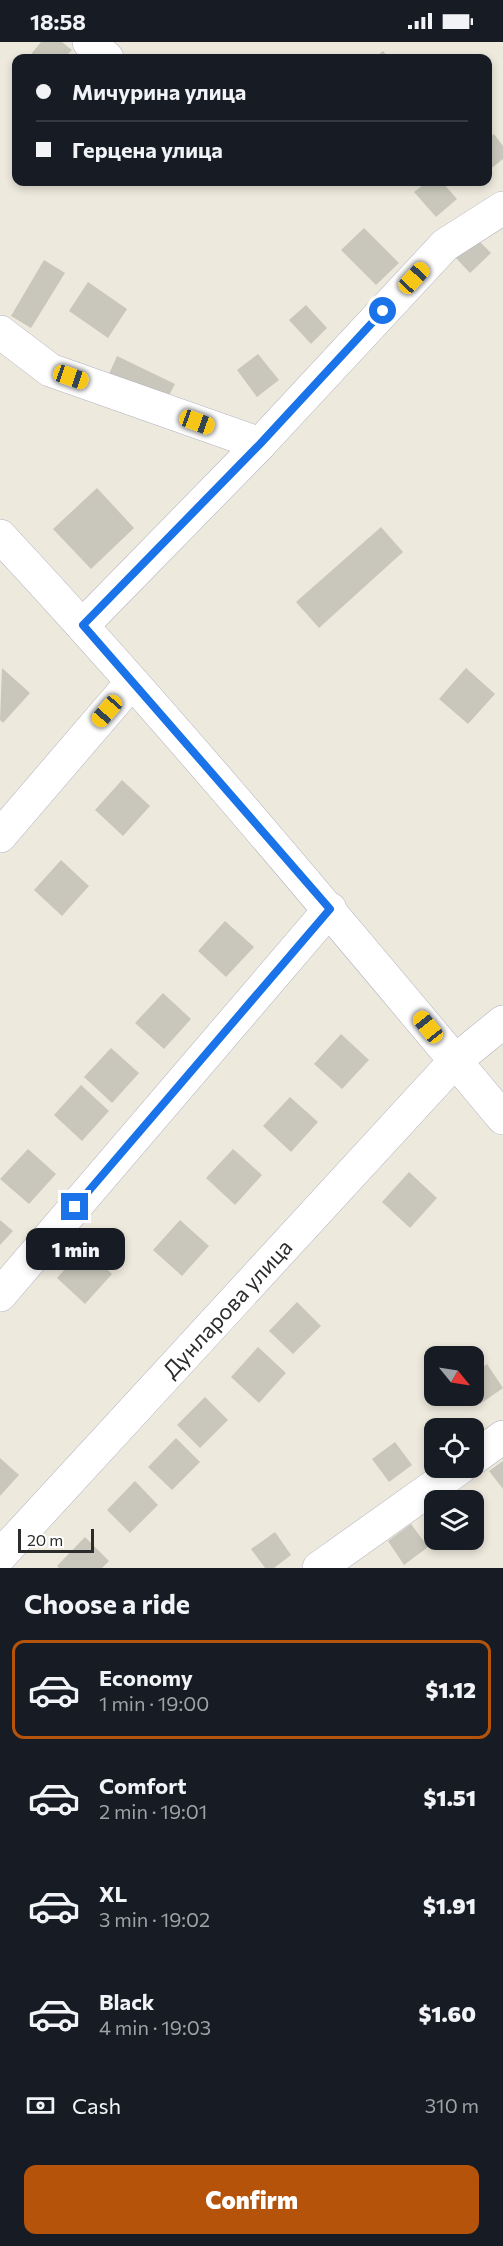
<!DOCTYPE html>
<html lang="en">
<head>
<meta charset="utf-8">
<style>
	:root { --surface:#171b24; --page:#20242c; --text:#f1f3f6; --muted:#9ea1a6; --line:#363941; --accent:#b45309 }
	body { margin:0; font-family:Commissioner,sans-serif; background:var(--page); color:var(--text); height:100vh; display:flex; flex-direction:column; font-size:22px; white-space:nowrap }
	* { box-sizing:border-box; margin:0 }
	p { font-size:20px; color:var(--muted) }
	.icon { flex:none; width:33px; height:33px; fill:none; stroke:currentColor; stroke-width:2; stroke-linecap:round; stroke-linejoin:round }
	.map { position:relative; height:1526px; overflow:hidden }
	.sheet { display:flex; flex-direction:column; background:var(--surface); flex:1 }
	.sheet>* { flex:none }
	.banner { position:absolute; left:12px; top:12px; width:480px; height:132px; border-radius:12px; box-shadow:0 3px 9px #0003; display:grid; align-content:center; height:132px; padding:0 24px; background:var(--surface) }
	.needle { width:39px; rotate:120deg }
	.fabs { position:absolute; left:424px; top:1304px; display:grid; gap:12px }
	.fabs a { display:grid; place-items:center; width:60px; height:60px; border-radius:12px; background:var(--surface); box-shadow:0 3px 9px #0003; font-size:30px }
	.scale { position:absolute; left:18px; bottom:15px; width:76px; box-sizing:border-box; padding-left:6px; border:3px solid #2c2c2c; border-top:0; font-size:16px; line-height:21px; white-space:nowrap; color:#2c2c2c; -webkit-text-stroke:4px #fff; paint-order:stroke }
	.end { position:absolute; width:27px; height:27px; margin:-14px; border:8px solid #1a73e8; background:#fff; box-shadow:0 0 0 3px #fff }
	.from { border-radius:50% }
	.bubble { position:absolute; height:42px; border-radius:12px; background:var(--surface); box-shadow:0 3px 9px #0003; font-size:20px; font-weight:800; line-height:42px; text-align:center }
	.car { position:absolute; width:18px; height:36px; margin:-18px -9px; border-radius:8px; box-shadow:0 0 4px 2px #0007; background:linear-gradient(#f5c518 24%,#345 0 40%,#f5c518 0 76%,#345 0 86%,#f5c518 0) }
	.banner b { display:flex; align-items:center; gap:21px; height:57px; font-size:22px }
	.banner b+b { border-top:2px solid var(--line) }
	.banner i { width:15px; height:15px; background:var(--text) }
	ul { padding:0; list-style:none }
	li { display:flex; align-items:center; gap:18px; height:99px; margin:0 12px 9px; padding:0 12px; border:3px solid transparent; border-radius:12px }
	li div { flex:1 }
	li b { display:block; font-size:22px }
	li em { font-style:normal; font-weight:800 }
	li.selected { border-color:var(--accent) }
	li>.icon { width:54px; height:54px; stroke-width:1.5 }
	h2 { padding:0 24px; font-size:27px; line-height:72px }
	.pay { display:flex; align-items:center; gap:15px; height:66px; padding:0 24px; font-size:22px }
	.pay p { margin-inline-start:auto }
	.cta { display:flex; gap:12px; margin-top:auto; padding:12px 24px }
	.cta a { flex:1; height:69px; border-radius:12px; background:var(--accent); color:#fff; font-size:24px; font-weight:800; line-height:69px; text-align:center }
	.status { display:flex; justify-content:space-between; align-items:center; height:42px; padding:0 30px; background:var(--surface); direction:ltr }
	.status svg { height:16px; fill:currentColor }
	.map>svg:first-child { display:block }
	.building { fill:#c9c7bb }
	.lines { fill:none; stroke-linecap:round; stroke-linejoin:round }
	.minor-casing { stroke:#b1b2c0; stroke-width:34 }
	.minor { stroke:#fff; stroke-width:33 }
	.route { stroke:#1a73e8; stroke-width:8 }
	.labels { text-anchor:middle; stroke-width:5; stroke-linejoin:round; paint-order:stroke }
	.street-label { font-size:22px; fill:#2c2c2c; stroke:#fff }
</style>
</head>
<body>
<div class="status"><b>18:58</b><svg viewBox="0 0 49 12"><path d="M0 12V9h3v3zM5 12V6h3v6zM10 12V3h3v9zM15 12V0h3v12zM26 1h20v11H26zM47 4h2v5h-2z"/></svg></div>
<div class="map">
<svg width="503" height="1526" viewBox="0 0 503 1526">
	<rect width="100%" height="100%" fill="#eee9dd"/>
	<!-- building -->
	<g class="building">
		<path d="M41 0H62L72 8 64 16H28Z"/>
		<path d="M383 9 389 16H374Z"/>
		<path d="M494 92 503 104V117L488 129V97Z"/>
		<path d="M427 140H442L457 157 436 175 414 150Z"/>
		<path d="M364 186 399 221 376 243 341 208Z"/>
		<path d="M476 196 491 211 470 231 455 215Z"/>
		<path d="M44 218 65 231 31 286 11 274Z"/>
		<path d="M88 240 127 267 108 296 69 269Z"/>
		<path d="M306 263 327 286 311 302 289 278Z"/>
		<path d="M258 312 279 338 257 355 237 328Z"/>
		<path d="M117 314 175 342 166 359 109 332Z"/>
		<path d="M97 446 134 486 91 527 53 487Z"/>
		<path d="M381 485 403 510 319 586 296 560Z"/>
		<path d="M2 626 30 651 3 681 0 678Z"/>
		<path d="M466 626 495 652 468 682 439 657Z"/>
		<path d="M122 738 150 764 123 794 95 768Z"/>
		<path d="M61 818 89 844 62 874 34 848Z"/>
		<path d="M225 879 254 905 226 935 198 909Z"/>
		<path d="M163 951 191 977 164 1007 135 981Z"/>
		<path d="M341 992 369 1018 342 1047 314 1022Z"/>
		<path d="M111 1006 139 1031 112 1061 84 1035Z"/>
		<path d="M81 1043 109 1069 82 1099 54 1073Z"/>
		<path d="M290 1055 318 1080 291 1110 263 1084Z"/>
		<path d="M28 1107 56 1132 29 1162 0 1137Z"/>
		<path d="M233 1107 262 1133 235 1163 206 1136Z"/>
		<path d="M409 1130 437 1156 410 1186 382 1160Z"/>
		<path d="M0 1178 13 1189 0 1203Z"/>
		<path d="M180 1178 209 1204 182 1234 153 1208Z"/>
		<path d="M84 1206 112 1232 85 1262 57 1236Z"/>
		<path d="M297 1260 321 1284 293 1312 269 1289Z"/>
		<path d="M258 1305 286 1331 259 1361 231 1335Z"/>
		<path d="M487 1322 503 1346 480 1362 473 1353 474 1331Z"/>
		<path d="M205 1355 228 1378 200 1406 177 1383Z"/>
		<path d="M176 1396 200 1420 172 1448 148 1425Z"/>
		<path d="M395 1400 412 1423 389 1440 372 1417Z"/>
		<path d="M0 1416 19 1433 0 1454Z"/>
		<path d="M503 1419V1447L489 1429Z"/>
		<path d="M135 1439 158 1463 130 1491 107 1468Z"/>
		<path d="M411 1482 428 1505 404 1523 388 1499Z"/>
		<path d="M275 1490 291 1513 274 1526H265L251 1507Z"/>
		<path d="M85 1495 109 1519 102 1526H59L57 1524Z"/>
	</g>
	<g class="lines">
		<!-- minor casing -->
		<g class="minor-casing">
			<g id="minor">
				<path d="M89 0 107 16"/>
				<path d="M0 290 50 328 260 402"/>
				<path d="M0 494C175 682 338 879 503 1076"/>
				<path d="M83 583 260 402 445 203 503 166"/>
				<path d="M0 794 132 640"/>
				<path d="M0 1253 330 867"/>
				<path d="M474 1416 503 1395"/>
				<path id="s1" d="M0 1514 455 1019 503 980"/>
				<path d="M319 1526 461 1425"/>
			</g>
		</g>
		<!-- minor -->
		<use href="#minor" class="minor"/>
	</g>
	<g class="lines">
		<!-- route -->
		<path class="route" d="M75 1165 330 867 83 583 260 402 383 269"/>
	</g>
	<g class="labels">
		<!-- street labels -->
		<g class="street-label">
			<text dy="8" stroke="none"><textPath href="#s1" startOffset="336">Дунларова улица</textPath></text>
		</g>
	</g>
</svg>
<div class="fabs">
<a><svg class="needle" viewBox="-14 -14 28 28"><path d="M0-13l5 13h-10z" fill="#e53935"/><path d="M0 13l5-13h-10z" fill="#9ea1a6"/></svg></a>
<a><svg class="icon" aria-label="locate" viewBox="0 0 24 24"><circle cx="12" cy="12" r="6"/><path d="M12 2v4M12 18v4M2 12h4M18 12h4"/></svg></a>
<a><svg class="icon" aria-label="layers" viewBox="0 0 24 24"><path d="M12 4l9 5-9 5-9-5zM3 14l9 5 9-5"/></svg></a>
</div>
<div class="scale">20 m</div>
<i class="end from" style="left:383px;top:269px"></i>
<i class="end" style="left:75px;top:1165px"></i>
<div class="bubble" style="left:26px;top:1186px;width:99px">1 min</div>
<i class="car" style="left:414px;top:236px;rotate:43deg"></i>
<i class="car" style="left:71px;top:335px;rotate:109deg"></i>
<i class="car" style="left:197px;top:380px;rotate:110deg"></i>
<i class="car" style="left:107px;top:669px;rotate:221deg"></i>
<i class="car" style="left:428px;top:985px;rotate:321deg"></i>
<div class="banner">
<b><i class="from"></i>Мичурина улица</b>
<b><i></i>Герцена улица</b>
</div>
</div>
<section class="sheet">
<h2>Choose a ride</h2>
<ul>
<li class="selected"><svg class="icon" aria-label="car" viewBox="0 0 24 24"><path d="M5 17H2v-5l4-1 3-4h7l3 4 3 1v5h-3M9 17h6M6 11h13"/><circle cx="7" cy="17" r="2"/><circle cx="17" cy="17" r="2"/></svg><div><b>Economy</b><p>1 min · 19:00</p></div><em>$1.12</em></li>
<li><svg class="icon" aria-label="car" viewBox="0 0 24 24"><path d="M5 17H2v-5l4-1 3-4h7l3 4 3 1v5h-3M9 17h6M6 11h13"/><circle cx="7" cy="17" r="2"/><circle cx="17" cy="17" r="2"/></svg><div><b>Comfort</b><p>2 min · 19:01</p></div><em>$1.51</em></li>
<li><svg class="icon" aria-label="car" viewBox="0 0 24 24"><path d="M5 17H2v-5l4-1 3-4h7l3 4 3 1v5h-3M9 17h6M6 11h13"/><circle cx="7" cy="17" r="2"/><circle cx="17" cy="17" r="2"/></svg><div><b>XL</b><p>3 min · 19:02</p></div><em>$1.91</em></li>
<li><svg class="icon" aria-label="car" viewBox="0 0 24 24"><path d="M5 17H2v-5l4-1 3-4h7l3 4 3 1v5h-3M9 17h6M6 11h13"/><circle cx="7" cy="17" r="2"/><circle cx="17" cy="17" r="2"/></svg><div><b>Black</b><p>4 min · 19:03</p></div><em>$1.60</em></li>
</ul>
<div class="pay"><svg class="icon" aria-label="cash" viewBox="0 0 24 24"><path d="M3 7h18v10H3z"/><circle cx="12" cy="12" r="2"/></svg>Cash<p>310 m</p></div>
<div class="cta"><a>Confirm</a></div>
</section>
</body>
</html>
